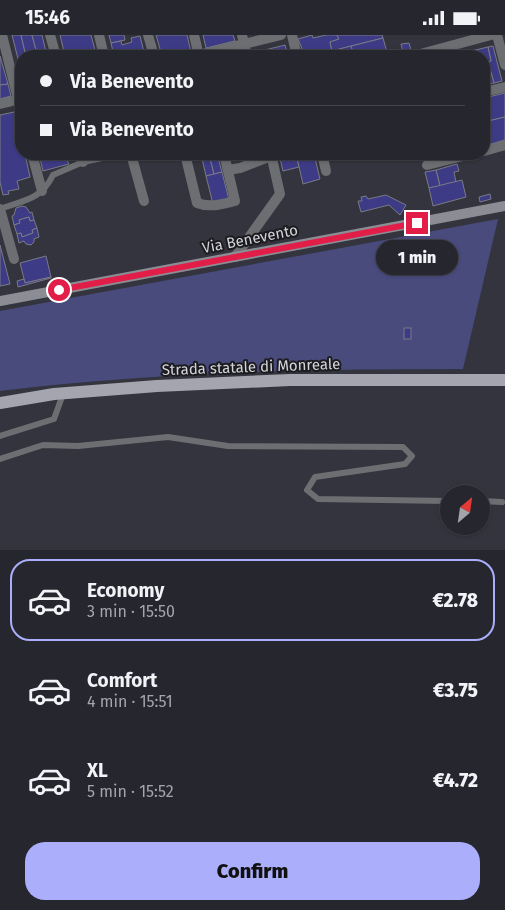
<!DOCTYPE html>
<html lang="en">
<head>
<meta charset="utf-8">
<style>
	:root { --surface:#26272e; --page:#32333a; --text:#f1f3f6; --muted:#a4a5aa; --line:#42444a; --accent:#abaffb }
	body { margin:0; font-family:"Fira Sans",sans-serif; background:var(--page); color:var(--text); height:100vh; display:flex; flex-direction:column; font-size:19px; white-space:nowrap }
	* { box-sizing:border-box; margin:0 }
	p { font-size:16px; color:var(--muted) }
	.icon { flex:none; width:28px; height:28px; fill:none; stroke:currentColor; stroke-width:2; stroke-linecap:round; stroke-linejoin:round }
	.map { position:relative; height:515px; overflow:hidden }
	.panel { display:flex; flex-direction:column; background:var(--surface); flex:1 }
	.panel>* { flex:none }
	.banner { position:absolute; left:15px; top:15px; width:475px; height:110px; border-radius:20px; box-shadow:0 1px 4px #0004,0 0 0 1px var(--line); display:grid; align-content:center; height:110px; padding:0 25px; background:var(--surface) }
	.needle { width:32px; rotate:29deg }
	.fabs { position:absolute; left:440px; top:450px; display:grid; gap:10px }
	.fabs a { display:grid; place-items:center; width:50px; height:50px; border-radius:50%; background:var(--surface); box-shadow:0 1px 4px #0004,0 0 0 1px var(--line); font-size:25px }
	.end { position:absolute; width:22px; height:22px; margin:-11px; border:6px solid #e11d48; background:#fff; box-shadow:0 0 0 2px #fff }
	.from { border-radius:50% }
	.bubble { position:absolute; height:35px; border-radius:18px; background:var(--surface); box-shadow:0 1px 4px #0004,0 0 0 1px var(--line); font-size:16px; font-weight:800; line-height:35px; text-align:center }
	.banner b { display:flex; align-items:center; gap:18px; height:48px; font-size:19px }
	.banner b+b { border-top:1px solid var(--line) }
	.banner i { width:12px; height:12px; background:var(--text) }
	ul { padding:9px 0 0; list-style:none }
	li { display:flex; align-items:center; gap:15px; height:82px; margin:0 10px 8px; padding:0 15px; border:2px solid transparent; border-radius:20px }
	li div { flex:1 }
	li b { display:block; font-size:19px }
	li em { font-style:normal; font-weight:800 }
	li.on { border-color:var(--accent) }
	li>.icon { width:45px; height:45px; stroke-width:1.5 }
	.action { display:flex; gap:10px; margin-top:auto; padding:10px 25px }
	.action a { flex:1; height:58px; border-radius:20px; background:var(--accent); color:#111; font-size:20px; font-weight:800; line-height:58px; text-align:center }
	.status { display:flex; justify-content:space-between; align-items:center; height:35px; padding:0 25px; background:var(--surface); direction:ltr }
	.status svg { height:14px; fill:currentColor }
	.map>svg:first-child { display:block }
	.green { fill:#494b7d }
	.building { fill:#3e3b86; stroke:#797b84 }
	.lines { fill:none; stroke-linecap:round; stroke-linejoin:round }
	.service { stroke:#6d6e72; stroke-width:6 }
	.minor { stroke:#6d6e72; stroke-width:10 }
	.secondary { stroke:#8c8d94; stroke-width:10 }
	.primary { stroke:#a4a5ae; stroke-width:12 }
	.route { stroke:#e11d48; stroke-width:6 }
	.labels { text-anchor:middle; stroke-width:4; stroke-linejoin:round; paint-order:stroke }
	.street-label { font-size:15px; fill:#d4d5da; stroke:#1c1c20 }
</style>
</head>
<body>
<div class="status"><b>15:46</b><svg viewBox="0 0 49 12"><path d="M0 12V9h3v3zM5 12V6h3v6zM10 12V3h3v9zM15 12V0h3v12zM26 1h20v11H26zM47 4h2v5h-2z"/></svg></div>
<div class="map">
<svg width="505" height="515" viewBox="0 0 505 515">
	<rect width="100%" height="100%" fill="#33343d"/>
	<!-- green -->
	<path class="green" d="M498 184 463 334C308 334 154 337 0 356V276Z"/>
	<!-- building -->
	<g class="building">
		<path d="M12 0H21L26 21H21V36Z"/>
		<path d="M21 0H32L36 15 38 14 39 21H31L30 16 25 17Z"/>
		<path d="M32 0H42L47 21H39L38 14 36 15Z"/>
		<path d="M60 0H91L95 15 65 21Z"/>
		<path d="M109 0H124L125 5 111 8Z"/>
		<path d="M156 0H187L191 17 175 21H162Z"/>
		<path d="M203 0H233L235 6 206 13Z"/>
		<path d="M312 0 313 3 326 0H337L339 4 330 7 332 16 313 21H305L298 4Z"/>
		<path d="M337 0H382L383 3 332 16 330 7 339 4Z"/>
		<path d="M140 1 145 21H114L111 8 121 6 122 10 132 7 131 3Z"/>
		<path d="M383 3 388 21H354L351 11Z"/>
		<path d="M409 8 411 15 403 17 401 9Z"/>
		<path d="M285 10 288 21H254L253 18Z"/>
		<path d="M351 11 354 21H325L324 18Z"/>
		<path d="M493 11 502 46 494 48 488 27 491 26 488 12Z"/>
		<path d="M488 12 491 26 488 27 494 48 484 50V21H468L467 17Z"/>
		<path d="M0 21 8 49 0 50Z"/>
		<path d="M8 49 11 61 0 64V50Z"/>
		<path d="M505 58V82L484 87V63Z"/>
		<path d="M14 77 21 106V119H25L30 142 17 146 19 154 8 156 9 159 3 160 0 147V80Z"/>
		<path d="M505 82V105L484 111V87Z"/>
		<path d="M39 119H74L75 123 67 125 69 129 43 136Z"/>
		<path d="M201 119H209L214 139 206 141Z"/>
		<path d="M209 119H217L222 137 214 139Z"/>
		<path d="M279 119H296L299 132 283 136Z"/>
		<path d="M314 119 320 144 303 149 297 123Z"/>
		<path d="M457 129 459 136 454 137 456 147 440 151 436 135Z"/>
		<path d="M436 135 440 151 429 153 425 137Z"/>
		<path d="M222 137 229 165 213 169 206 141Z"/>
		<path d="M462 145 466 162 433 171 429 153Z"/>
		<path d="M490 159 491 164 480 167 479 162Z"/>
		<path d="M386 160 406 170 400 180 389 170 361 177 358 166H362L361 162 366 161 368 164Z"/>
		<path d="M22 171 26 172 30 178 32 177 34 185 30 186 29 182 19 185 20 188 14 190 12 181 14 180 16 173Z"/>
		<path d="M29 182 30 186 34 185 37 193 32 195 33 198 22 202 21 198 17 199 14 190 20 188 19 185Z"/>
		<path d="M37 193 39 202 34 204V207L31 210 26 209 24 206 19 208 17 199 21 198 22 202 33 198 32 195Z"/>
		<path d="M0 210 10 249 0 251Z"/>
		<path d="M46 221 51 242 25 248 20 228Z"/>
		<path d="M51 242V243L18 252 17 246 24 244 25 248Z"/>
		<rect x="404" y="293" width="7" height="11"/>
	</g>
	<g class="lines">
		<!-- service -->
		<g class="service">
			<path d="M0 174C24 165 41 165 53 140L83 127 122 119"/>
			<path d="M0 401 54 384 63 359"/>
			<path d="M0 424 43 410 78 411 168 402 228 411 403 412 412 421 405 429 315 442 307 455 318 464 449 466"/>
			<path d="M481 466 502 467"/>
		</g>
		<!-- minor -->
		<g class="minor">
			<path d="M2 0 21 76"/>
			<path d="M50 0 56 21"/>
			<path d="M99 0 104 21"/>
			<path d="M148 0 154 21"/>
			<path d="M194 0 199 21"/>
			<path d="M242 0 247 21"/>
			<path d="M292 0 297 21"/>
			<path d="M497 0 505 30"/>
			<path d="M194 21 281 0"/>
			<path d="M413 21 491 0"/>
			<path d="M484 57 505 52"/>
			<path d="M0 69 21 64"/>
			<path d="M484 116 505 110"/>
			<path d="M32 119 42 156"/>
			<path d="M81 119 83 127"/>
			<path d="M131 119 144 166"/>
			<path d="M185 119 197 168C210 173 222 169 235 166L224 119"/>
			<path d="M322 119 326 136"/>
			<path d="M427 130 471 119"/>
			<path d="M228 135 240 133 271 121"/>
			<path d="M0 174 14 224"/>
			<path d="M235 222 280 159 271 119"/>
		</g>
		<!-- secondary -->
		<path class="secondary" d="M0 266 505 171"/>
		<!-- primary -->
		<path class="primary" d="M0 368 54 359 157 351 290 345H505"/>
	</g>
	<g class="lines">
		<!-- route -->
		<path class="route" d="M59 255 417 188"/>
	</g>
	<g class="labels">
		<!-- street labels -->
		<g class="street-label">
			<text transform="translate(250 204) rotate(-11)" y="5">Via Benevento</text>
			<text transform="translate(251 332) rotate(-2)" y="5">Strada statale di Monreale</text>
		</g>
	</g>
</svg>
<div class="fabs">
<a><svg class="needle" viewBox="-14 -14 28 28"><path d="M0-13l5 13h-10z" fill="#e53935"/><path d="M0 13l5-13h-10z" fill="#a4a5aa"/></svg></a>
</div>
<i class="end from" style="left:59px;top:255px"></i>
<i class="end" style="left:417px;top:188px"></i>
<div class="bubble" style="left:376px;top:205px;width:82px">1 min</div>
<div class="banner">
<b><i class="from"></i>Via Benevento</b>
<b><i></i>Via Benevento</b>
</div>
</div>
<section class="panel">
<ul>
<li class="on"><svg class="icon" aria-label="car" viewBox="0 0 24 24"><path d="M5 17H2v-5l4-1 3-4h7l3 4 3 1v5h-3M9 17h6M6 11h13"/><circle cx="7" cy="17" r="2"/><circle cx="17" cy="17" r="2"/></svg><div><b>Economy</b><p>3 min · 15:50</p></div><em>€2.78</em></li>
<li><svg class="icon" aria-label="car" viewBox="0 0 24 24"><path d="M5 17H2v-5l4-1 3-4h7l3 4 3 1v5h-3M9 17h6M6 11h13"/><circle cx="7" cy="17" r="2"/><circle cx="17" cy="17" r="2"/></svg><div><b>Comfort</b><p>4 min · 15:51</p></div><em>€3.75</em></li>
<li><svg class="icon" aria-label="car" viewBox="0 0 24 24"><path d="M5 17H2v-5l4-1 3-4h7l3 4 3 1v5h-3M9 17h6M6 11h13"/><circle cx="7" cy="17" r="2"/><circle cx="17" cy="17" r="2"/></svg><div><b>XL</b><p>5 min · 15:52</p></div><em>€4.72</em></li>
</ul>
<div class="action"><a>Confirm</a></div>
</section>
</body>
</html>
